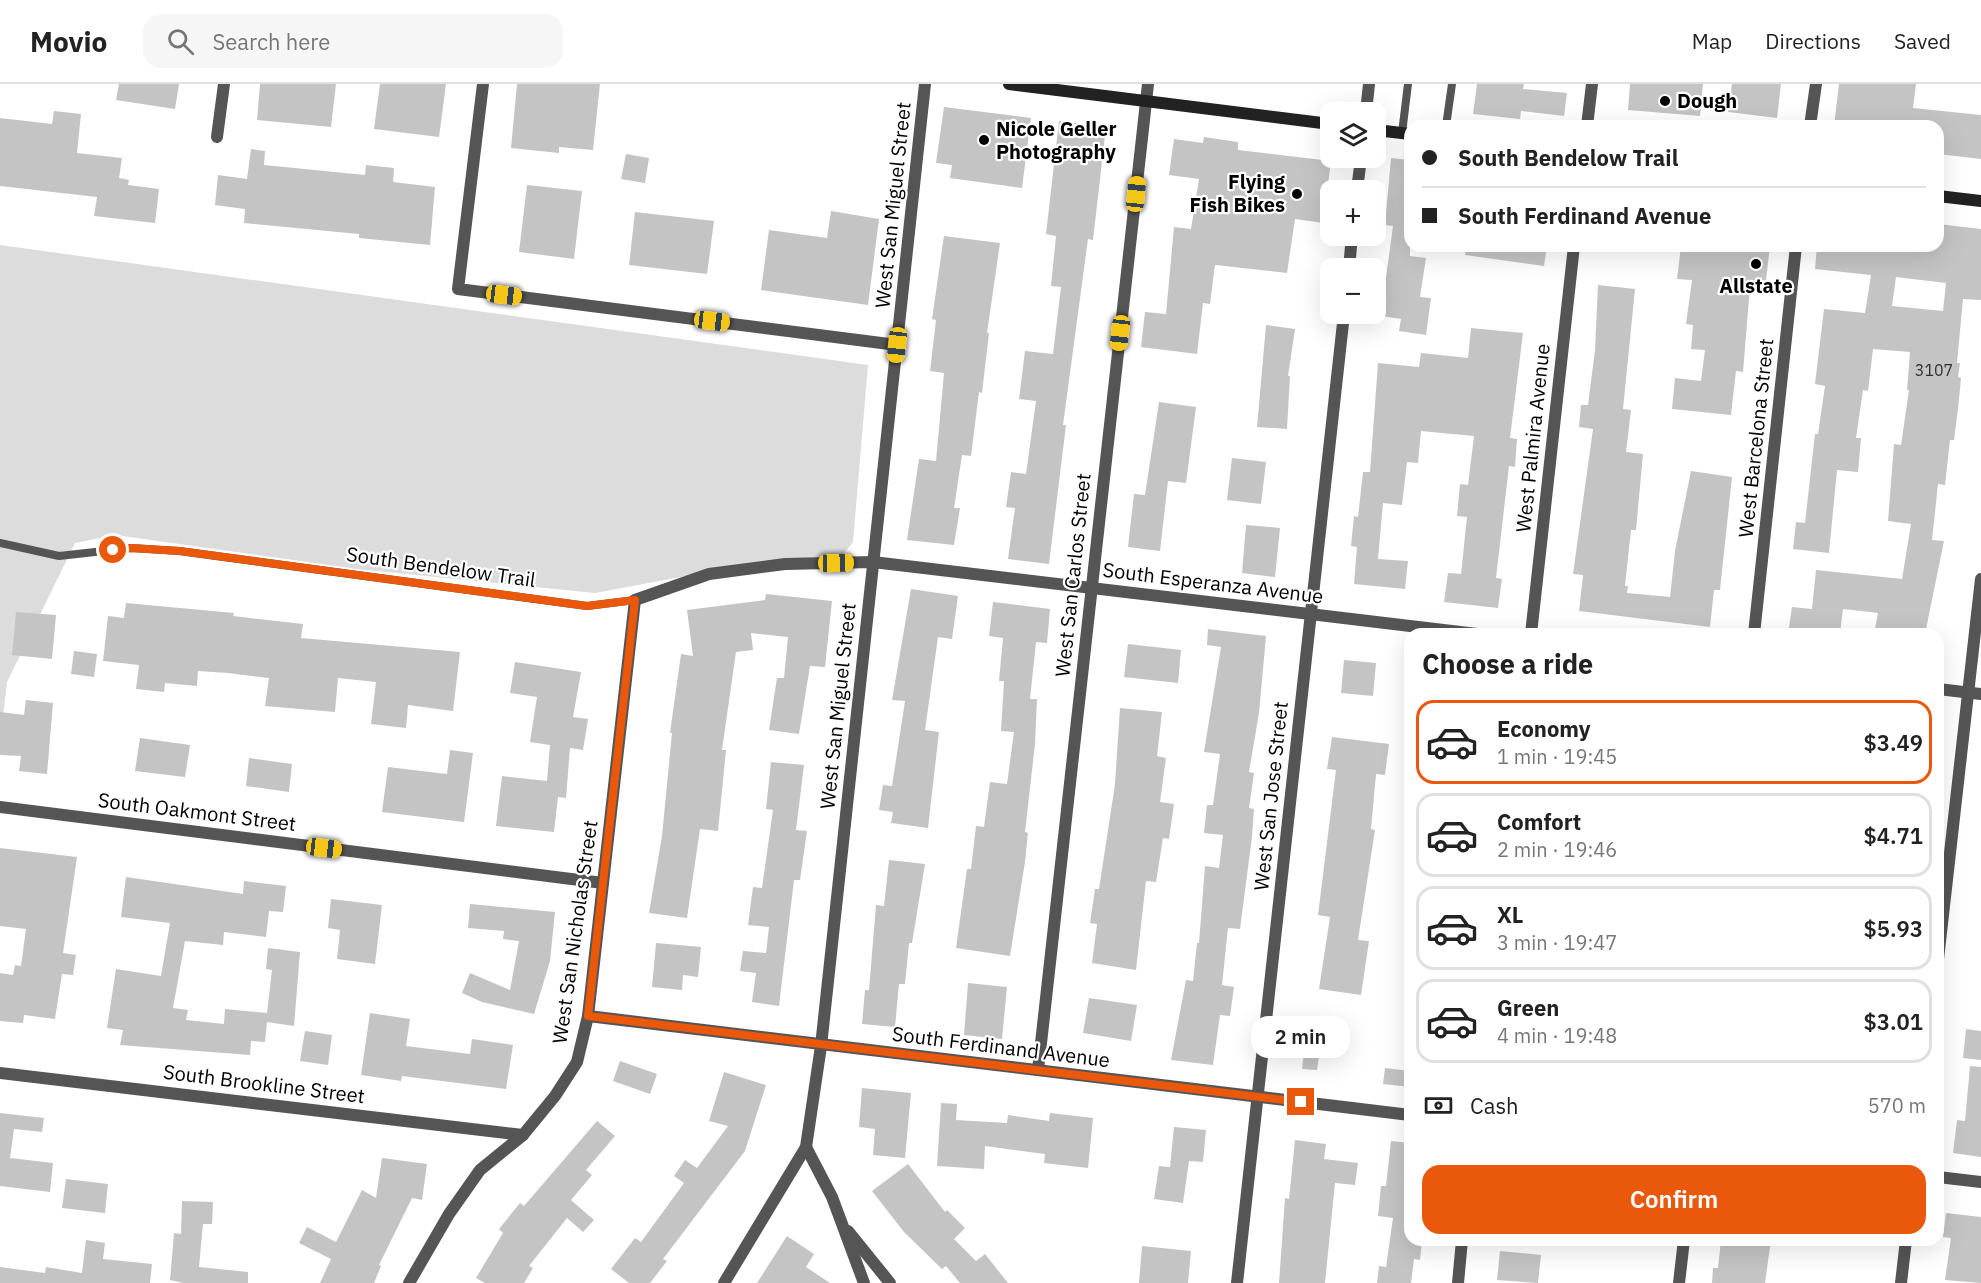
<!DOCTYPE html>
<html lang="en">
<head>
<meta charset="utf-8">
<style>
	:root { --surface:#fff; --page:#f6f6f6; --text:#222; --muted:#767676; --line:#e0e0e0; --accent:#ea580c }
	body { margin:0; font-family:"IBM Plex Sans",sans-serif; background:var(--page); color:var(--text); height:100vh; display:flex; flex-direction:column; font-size:22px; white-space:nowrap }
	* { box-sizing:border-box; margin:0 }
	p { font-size:20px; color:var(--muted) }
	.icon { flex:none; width:33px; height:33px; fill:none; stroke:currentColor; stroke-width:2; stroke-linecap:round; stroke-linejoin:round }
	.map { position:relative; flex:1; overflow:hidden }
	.sheet { position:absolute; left:1404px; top:544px; width:540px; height:618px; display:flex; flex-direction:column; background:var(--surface); border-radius:18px; box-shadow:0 6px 24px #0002 }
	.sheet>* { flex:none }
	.top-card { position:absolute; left:1404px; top:36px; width:540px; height:132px; border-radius:18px; box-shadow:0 6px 24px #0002; display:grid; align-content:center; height:132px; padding:0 18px; background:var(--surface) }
	.buttons { position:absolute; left:1320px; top:18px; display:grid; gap:12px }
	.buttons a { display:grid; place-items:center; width:66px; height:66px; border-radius:12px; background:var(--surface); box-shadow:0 6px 24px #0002; font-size:30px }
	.end { position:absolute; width:27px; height:27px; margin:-14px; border:8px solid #ea580c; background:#fff; box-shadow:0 0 0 3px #fff }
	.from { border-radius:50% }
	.bubble { position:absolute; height:42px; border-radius:18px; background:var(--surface); box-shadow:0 6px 24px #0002; font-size:20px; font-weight:600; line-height:42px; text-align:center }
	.car { position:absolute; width:18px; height:36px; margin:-18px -9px; border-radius:8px; box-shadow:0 0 4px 2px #0007; background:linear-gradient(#f5c518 24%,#345 0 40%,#f5c518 0 76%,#345 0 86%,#f5c518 0) }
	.top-card b { display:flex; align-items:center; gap:21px; height:57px; font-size:22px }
	.top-card b+b { border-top:2px solid var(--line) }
	.top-card i { width:15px; height:15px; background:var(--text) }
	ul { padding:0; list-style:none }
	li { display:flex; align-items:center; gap:18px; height:84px; margin:0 12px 9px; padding:0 6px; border:3px solid var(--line); border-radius:18px }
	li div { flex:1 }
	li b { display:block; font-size:22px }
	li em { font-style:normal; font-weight:600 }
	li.current { border-color:var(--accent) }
	li>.icon { width:54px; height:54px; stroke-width:1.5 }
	h2 { padding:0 18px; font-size:27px; line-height:72px }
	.pay { display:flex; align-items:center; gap:15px; height:66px; padding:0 18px; font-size:22px }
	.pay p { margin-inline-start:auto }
	.button { display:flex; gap:12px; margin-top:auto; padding:12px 18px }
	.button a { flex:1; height:69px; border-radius:18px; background:var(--accent); color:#fff; font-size:24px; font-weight:600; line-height:69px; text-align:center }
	header { display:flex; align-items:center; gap:36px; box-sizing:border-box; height:84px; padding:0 30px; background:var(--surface); border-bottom:2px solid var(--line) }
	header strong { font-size:28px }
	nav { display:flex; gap:33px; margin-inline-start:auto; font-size:21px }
	.search { width:420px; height:54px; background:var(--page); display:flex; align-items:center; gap:15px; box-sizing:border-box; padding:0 21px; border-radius:18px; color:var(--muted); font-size:22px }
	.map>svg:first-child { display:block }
	.green { fill:#dcdcdc }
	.building { fill:#c4c4c4; fill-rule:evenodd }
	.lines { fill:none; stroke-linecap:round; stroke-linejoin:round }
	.lane { stroke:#555; stroke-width:8 }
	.street { stroke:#555; stroke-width:12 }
	.secondary { stroke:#222; stroke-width:12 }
	.route { stroke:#ea580c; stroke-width:8 }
	.poi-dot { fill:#000; stroke:#fff; stroke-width:2 }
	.labels { text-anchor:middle; stroke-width:4.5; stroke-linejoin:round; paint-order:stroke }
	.number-label { font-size:16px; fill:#313131 }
	.poi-label { font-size:20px; font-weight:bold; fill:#000; stroke:#fff; text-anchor:start }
	.street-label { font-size:20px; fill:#000; stroke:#fff }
</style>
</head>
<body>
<header>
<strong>Movio</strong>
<div class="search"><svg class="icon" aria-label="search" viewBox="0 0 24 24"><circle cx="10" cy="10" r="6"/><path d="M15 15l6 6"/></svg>Search here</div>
<nav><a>Map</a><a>Directions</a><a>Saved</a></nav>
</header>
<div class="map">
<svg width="1981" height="1199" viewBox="0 0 1981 1199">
	<rect width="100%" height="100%" fill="#fff"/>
	<!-- green -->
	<path class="green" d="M0 161 868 281 853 458 836 479 767 477 595 509 357 485 115 451 75 459 7 598 0 657Z"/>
	<!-- building -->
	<g class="building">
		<path d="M119 0H179L175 25 116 16Z"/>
		<path d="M260 0H336L331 43 257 36Z"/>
		<path d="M380 0H446L439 53 374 45Z"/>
		<path d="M517 0H600L593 66 559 63V69L511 64Z"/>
		<path d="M1477 0H1524L1523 5 1567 9 1564 32 1521 27 1520 35 1473 30Z"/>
		<path d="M1630 0H1703L1700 32 1628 26Z"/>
		<path d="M1732 0H1781L1777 34 1728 28Z"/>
		<path d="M1839 0H1916L1913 24 1981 31V75L1938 70V42H1834Z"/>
		<path d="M944 23 1031 34 1022 104 950 94 952 81 936 79Z"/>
		<path d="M54 27 81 30 77 69 122 74 119 94 129 96 128 101 159 105 155 139 94 132 97 113 0 102V34L52 40Z"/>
		<path d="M1059 37 1106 43 1093 156 1088 155 1063 341H1066L1049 480 1008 475 1015 424 1006 423 1011 388 1026 390 1036 317 1019 315 1025 267 1053 270 1061 203 1051 202 1056 152 1046 150Z"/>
		<path d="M1204 53 1238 58V66L1331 77 1323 139 1295 135 1287 189 1215 181 1210 220 1203 219 1197 270 1141 263 1145 228 1166 230 1174 143 1191 145 1199 95 1169 91 1174 55 1203 59Z"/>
		<path d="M251 65 265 67 264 81 365 91 366 81 394 84 393 98 435 103 430 161 359 154V150L244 139 245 125 215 121 218 91 247 95Z"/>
		<path d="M626 70 649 74 645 99 621 95Z"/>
		<path d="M1391 74 1410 76V172L1426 174 1420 213 1431 214 1426 251 1399 247 1401 235 1375 231 1378 207 1384 208 1393 142 1385 141Z"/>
		<path d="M527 101 582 107 574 175 519 168Z"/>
		<path d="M831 127 879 135 868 221 761 206 769 146 827 154Z"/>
		<path d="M635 128 714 137 707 190 629 181Z"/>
		<path d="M1938 140 1981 145V216L1963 215 1957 279H1960L1958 293 1961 294 1958 325 1954 356H1950L1945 401 1938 400 1932 456 1944 457 1925 550H1874L1878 529 1843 525 1840 550H1788L1792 523 1812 525 1816 486 1902 495 1911 440 1888 437 1894 360 1901 361 1909 306H1907L1910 268 1873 265 1868 307 1863 306 1856 354H1861L1858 388 1837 386 1829 469 1793 465 1796 438 1805 439 1815 350H1818L1825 302 1815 300 1824 225 1865 229 1871 191 1815 185 1817 162H1938ZM1896 193 1946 199 1943 227 1892 222Z"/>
		<path d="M944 152 1000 159 987 249H989L982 309 979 308 971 372 962 371 954 424H960L954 461 907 456 919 375 936 377 944 289 930 287 936 236 932 235Z"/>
		<path d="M1466 162H1547L1544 182 1465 171Z"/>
		<path d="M1681 162H1770L1765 205 1750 203 1743 288 1736 287 1731 331 1672 325 1675 294 1701 297 1705 266 1691 265 1693 241 1686 240 1692 196 1677 195Z"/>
		<path d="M1598 201 1635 205 1623 325 1631 326 1626 368 1643 370 1636 446H1631L1625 502H1628L1627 509 1670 513 1675 467 1691 387 1732 393 1720 506H1714L1710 543 1579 527 1583 491 1573 490 1593 345 1579 343 1581 321H1588L1595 266Z"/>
		<path d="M1266 241 1295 245 1288 292H1290L1287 345 1257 343Z"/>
		<path d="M1471 244 1523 249 1510 354 1517 355 1515 383 1509 382 1496 494 1502 495 1498 524 1444 518 1448 489 1461 490 1467 433 1457 432 1460 400 1468 401 1474 352 1421 347 1418 379 1407 378 1402 421 1383 419 1378 475 1408 477 1405 505 1354 500 1357 463 1351 462 1354 432 1358 433 1363 388H1370L1378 279 1419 283 1421 269 1468 274Z"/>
		<path d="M1159 318 1196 323 1186 399 1168 397 1160 467 1128 463 1134 410 1145 411Z"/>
		<path d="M1232 374 1266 378 1261 420 1227 416Z"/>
		<path d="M1246 441 1280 444 1275 493 1242 489Z"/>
		<path d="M911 505 958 512 952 555 938 553 925 646 939 648 928 744 891 739 893 728 879 726 883 701 892 702 905 617 892 616Z"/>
		<path d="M766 510 832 517 825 583 810 582 799 650 769 646 777 594H784L788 553 751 549 753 566 736 568 722 666H726L718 747 700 745 687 834 649 829 662 752 672 649H670L681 570 693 572 687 526 765 516Z"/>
		<path d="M993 518 1050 525 1047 559 1036 558 1030 615H1037L1035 660 1025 748 1028 749 1025 778 1010 872 956 864 967 785H971L976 742 984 743 990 698 1007 700 1014 648 1001 647 1004 597H999L1003 554 989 552Z"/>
		<path d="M126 519 234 529 233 532 303 540 301 554 460 568 453 627 408 621 406 644 371 640 376 598 338 594 335 628 265 622 269 594 228 589 198 587 197 602 165 599 164 608 136 605 139 581 103 577 108 532 124 534Z"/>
		<path d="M16 528 56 531 52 575 12 571Z"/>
		<path d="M1208 545 1266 552 1259 629 1249 688 1254 689 1249 724 1254 725 1252 753 1240 845 1228 844 1222 901 1234 903 1230 932 1220 931 1213 981 1171 976 1186 896 1193 897 1197 859H1199L1205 782 1219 784 1223 751 1204 749 1207 721H1213L1220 670 1204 668 1221 563 1207 561Z"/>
		<path d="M1128 560 1181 566 1178 599 1124 593Z"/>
		<path d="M74 567 97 570 94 593 71 590Z"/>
		<path d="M1344 576 1376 579 1373 612 1341 609Z"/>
		<path d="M515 578 581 588 573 633 588 635 583 666 570 664 566 714 558 713 554 748 496 742 502 692 547 697 550 661 530 658 537 613 510 609Z"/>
		<path d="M26 616 53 619 47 690 19 687 21 672 0 671V628L24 631Z"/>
		<path d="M1120 624 1162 628 1157 672 1166 674 1160 718 1174 720 1169 755 1163 754 1156 798 1146 797 1136 886 1092 879 1097 840 1090 839 1095 805H1099L1115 700Z"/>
		<path d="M1332 653 1389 660 1385 691 1376 690 1371 745 1375 746 1358 856 1369 857 1361 911 1319 905 1330 833 1318 831 1336 686 1327 685Z"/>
		<path d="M140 654 190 661 185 693 135 687Z"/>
		<path d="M450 666 473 669 464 738 382 728 388 683 447 690Z"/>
		<path d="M249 674 292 680 289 708 246 702Z"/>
		<path d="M771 678 804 681 796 746 807 747 800 796H794L779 922 752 918 756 889 740 887 743 867 766 869 769 843 748 841 753 803 762 804 773 726 766 725Z"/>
		<path d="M0 764 77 773 63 869 76 871 73 891 62 890 55 935 24 931 23 939 0 937V889L13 891 15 881 21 882 26 845 0 842Z"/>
		<path d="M889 776 925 780 912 859H909L905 900H899L895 943 862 940 865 906H869L876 821 884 822Z"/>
		<path d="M126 793 243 810 244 797 286 802 283 828 269 827 266 853 224 848 223 861 185 857 173 924 188 926 186 936 224 940 225 925 267 929 272 886 266 885 268 864 300 868 294 942 267 938 265 958 251 957 250 971 120 961 123 946 107 944 116 885 161 892 170 839 121 833Z"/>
		<path d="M331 815 382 821 375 880 337 875 340 846 328 844Z"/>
		<path d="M470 820 555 828 550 877 534 930 482 918 462 909 470 889 510 906 519 857 503 855 504 847 468 844Z"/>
		<path d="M656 859 701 863 698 893 683 891 682 906 652 903Z"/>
		<path d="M968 899 1007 903 1002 955 964 951Z"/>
		<path d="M1089 914 1137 921 1131 957 1083 949Z"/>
		<path d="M370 929 410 935 406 962 470 970 472 955 513 961 506 1005 402 992 401 997 361 991Z"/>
		<path d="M1307 942 1337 946 1333 974 1319 972 1317 986 1302 985Z"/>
		<path d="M1966 945 1981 947V976L1963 974Z"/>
		<path d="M305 947 332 951 328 981 300 977Z"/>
		<path d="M620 977 657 990 650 1010 613 997Z"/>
		<path d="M1970 982 1981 983V1073L1953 1069 1957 1036 1965 1037Z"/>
		<path d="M1385 984 1410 987V1003L1383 1000Z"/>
		<path d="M724 988 766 1001 745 1067 663 1175 667 1177 650 1199H629L611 1185 635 1154 641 1158 684 1099 674 1092 685 1076 697 1084 728 1042 709 1037Z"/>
		<path d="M862 1004 911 1009 905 1074 873 1071 875 1045 859 1043Z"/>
		<path d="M941 1019 957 1020 956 1036 1007 1039 1008 1031 1049 1037 1050 1029 1093 1034 1088 1084 1044 1079 1045 1070 985 1062 984 1085 937 1082Z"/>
		<path d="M0 1029 44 1034 42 1048 14 1045 10 1074 53 1079 50 1108 0 1102Z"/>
		<path d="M597 1037 615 1052 586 1086 592 1091 571 1116 594 1136 583 1148 567 1134 529 1182 533 1184 524 1199H485L476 1194 503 1149 499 1145 520 1119 524 1122Z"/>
		<path d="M1174 1043 1206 1046 1203 1078 1189 1077 1183 1119 1154 1115 1159 1082 1170 1083Z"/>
		<path d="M1295 1056 1326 1060 1324 1075 1358 1079 1355 1101 1335 1099 1325 1199H1279L1285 1114 1289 1115Z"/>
		<path d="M1391 1057 1410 1059V1156H1422L1420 1176 1414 1175 1411 1199H1377L1379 1182 1386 1183 1393 1134 1378 1132 1381 1102H1386Z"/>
		<path d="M382 1074 427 1080 422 1116 412 1114 379 1181 381 1182 374 1199H320L331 1175 299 1159 307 1143 336 1158 362 1106 376 1114Z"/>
		<path d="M908 1080 945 1128 947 1126 965 1144 954 1155 976 1177 985 1170 1008 1199H960L946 1182 942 1185 904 1148 872 1107Z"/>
		<path d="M66 1095 108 1100 105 1129 62 1124Z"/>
		<path d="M182 1117 213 1118 212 1140H203L199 1183 248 1188V1199H183L170 1196 174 1149 181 1150Z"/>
		<path d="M1946 1129 1981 1133V1199L1945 1196 1951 1154 1943 1153Z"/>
		<path d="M787 1152 814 1170 806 1183 830 1199H757Z"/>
		<path d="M86 1156 105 1159 103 1175 152 1180 150 1199H0V1183L45 1189 46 1183 82 1189Z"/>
		<path d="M1721 1156H1771L1765 1199H1712L1713 1184H1718Z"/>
		<path d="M1142 1162 1191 1167 1188 1199H1139Z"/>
		<path d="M1500 1167 1541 1171 1538 1199 1497 1196Z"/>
	</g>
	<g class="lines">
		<!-- lane -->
		<g class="lane">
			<path d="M1446 42 1452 0"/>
			<path d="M1402 49 1408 0"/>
			<path d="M0 459 59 472 131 464 179 467 587 522 635 516"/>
		</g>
		<!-- street -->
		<g class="street">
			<path d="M483 0 458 205 897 261"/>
			<path d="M1366 28 1369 0"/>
			<path d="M1587 42 1592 0"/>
			<path d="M1810 42 1816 0"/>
			<path d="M217 53 224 0"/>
			<path d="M1357 106 1361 74"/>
			<path d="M1349 184 1352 152"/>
			<path d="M1531 550 1574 162"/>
			<path d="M1754 550 1796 162"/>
			<path d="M1938 605 1981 610"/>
			<path d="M0 723 603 799"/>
			<path d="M1938 875 1981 495"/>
			<path d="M588 932 1410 1031"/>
			<path d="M1038 986 1148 0"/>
			<path d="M0 989 523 1051"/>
			<path d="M806 1063 832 1113 864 1199"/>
			<path d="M1938 1093 1981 1098"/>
			<path d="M848 1147 890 1199"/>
			<path d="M409 1199 449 1130 480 1086 523 1051 555 1012 577 978 588 932 635 516 709 490 785 480 873 478 1477 550"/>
			<path d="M724 1199 806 1063 821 962 925 0"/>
			<path d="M1237 1199 1344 230"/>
			<path d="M1458 1199 1462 1156"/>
			<path d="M1679 1199 1684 1156"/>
			<path d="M1901 1199 1906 1156"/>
		</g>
		<!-- secondary -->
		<g class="secondary">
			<path d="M1009 0 1330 40"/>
			<path d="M1376 46 1410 50"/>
			<path d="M1938 112 1981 117"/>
		</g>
	</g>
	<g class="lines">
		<!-- route -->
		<path class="route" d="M113 466 131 464 180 467 587 522 635 516 588 932 1301 1018"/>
	</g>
	<!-- markers -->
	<g class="poi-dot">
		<circle cx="1665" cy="17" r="6"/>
		<circle cx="984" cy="56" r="6"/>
		<circle cx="1297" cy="110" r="6"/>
		<circle cx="1756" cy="180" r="6"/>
	</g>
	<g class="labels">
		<!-- number labels -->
		<g class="number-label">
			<text x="1934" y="292">3107</text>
		</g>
		<!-- poi labels -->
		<g class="poi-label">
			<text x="1677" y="24">Dough</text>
			<text x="996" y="52">Nicole Geller<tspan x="996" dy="23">Photography</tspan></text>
			<text x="1285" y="105" text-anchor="end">Flying<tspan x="1285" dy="23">Fish Bikes</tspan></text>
			<text x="1756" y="209" text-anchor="middle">Allstate</text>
		</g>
		<!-- street labels -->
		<g class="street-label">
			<text transform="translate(893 121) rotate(-84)" y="7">West San Miguel Street</text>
			<text transform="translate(1533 354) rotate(-84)" y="7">West Palmira Avenue</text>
			<text transform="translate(1756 354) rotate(-84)" y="7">West Barcelona Street</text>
			<text transform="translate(441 483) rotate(8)" y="7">South Bendelow Trail</text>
			<text transform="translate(1073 491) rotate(-84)" y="7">West San Carlos Street</text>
			<text transform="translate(1213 499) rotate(7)" y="7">South Esperanza Avenue</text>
			<text transform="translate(838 622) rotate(-84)" y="7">West San Miguel Street</text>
			<text transform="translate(1271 712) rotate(-84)" y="7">West San Jose Street</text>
			<text transform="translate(197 728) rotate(7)" y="7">South Oakmont Street</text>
			<text transform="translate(575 848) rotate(-82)" y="7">West San Nicholas Street</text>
			<text transform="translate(1001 963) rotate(7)" y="7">South Ferdinand Avenue</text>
			<text transform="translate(264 1000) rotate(7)" y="7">South Brookline Street</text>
		</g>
	</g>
</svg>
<div class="buttons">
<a><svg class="icon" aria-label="layers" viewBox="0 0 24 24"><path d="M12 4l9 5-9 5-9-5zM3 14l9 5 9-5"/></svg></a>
<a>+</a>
<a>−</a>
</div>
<i class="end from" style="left:113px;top:466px"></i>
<i class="end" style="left:1301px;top:1018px"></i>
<div class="bubble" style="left:1251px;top:932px;width:99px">2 min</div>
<i class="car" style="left:1136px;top:110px;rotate:6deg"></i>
<i class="car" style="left:504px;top:211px;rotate:97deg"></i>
<i class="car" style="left:712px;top:237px;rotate:97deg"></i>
<i class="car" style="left:1120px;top:249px;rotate:187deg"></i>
<i class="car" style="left:897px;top:261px;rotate:186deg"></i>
<i class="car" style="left:836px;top:479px;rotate:89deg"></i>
<i class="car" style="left:324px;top:764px;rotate:97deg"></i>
<div class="top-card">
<b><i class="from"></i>South Bendelow Trail</b>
<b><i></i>South Ferdinand Avenue</b>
</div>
<section class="sheet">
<h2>Choose a ride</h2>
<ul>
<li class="current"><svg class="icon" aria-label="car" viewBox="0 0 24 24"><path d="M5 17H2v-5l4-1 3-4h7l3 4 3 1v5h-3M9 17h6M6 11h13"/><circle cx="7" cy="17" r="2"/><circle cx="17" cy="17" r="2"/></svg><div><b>Economy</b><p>1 min · 19:45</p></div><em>$3.49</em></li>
<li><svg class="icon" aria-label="car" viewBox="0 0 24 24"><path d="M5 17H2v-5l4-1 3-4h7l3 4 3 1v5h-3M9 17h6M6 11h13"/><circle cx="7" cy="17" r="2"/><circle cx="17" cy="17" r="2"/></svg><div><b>Comfort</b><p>2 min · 19:46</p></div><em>$4.71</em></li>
<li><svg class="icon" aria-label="car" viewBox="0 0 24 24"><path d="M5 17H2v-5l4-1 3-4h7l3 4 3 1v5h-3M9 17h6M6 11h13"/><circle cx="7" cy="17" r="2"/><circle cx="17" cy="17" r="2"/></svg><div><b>XL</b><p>3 min · 19:47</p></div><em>$5.93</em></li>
<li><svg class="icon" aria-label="car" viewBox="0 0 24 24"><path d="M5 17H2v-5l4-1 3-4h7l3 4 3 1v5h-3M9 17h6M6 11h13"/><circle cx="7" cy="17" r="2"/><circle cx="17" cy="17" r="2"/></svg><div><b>Green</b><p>4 min · 19:48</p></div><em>$3.01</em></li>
</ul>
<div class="pay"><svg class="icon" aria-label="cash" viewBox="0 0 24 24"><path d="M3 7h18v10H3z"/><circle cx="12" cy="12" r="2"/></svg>Cash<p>570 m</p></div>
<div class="button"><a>Confirm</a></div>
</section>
</div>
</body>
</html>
